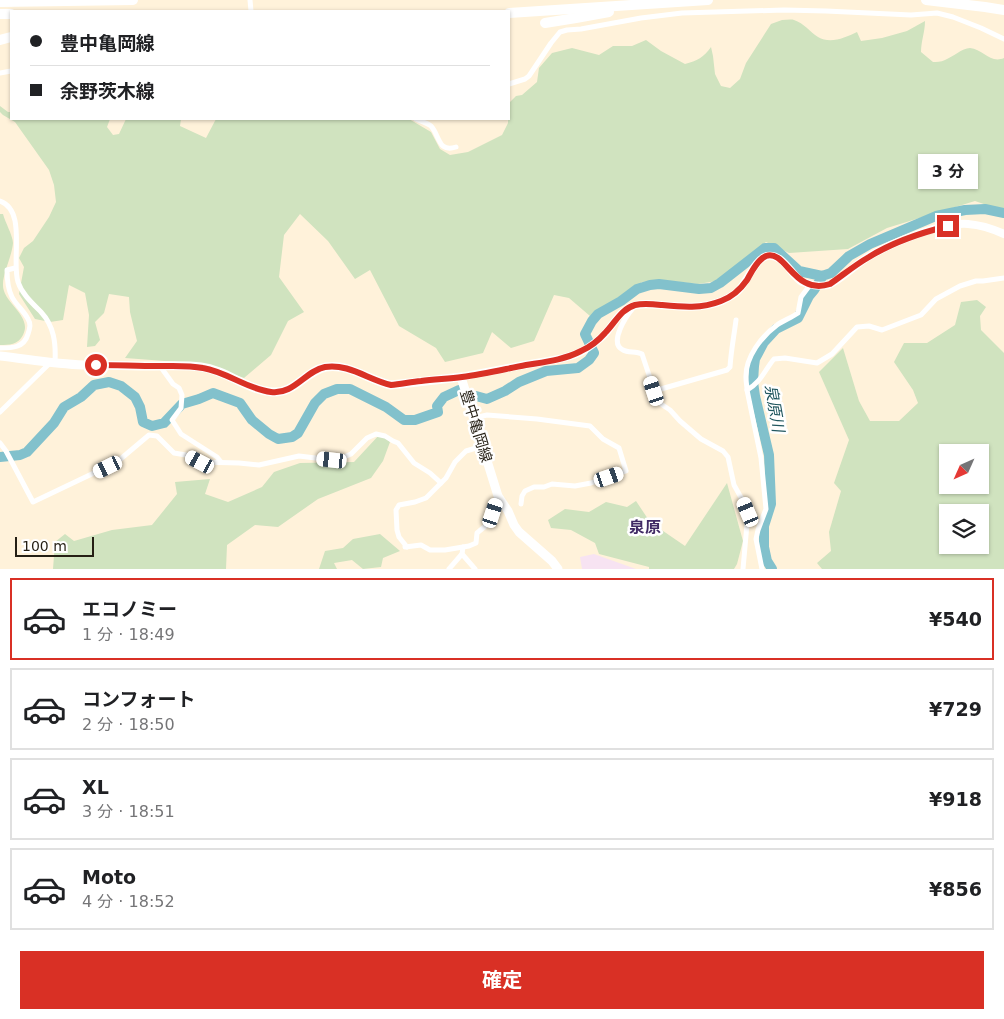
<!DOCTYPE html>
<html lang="ja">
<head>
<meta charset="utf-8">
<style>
	:root { --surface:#fff; --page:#f2f2f2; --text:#202124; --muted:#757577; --line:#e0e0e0; --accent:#d93025 }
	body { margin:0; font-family:"DejaVu Sans","Noto Sans JP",sans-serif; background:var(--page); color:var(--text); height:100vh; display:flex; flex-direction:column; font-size:19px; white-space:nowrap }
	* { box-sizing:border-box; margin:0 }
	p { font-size:16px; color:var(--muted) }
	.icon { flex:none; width:28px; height:28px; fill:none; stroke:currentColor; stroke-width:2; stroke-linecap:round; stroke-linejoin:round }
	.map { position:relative; height:569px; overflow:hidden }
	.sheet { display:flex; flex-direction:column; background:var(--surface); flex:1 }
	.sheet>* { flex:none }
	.banner { position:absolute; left:10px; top:10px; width:500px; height:110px; border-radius:0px; box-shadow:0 1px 4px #0004; display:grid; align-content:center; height:110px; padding:0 20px; background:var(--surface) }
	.needle { width:32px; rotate:225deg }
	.buttons { position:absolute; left:939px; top:444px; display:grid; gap:10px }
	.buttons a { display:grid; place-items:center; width:50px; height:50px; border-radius:0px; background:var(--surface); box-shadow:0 1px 4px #0004; font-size:25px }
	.scale { position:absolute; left:15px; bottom:12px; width:79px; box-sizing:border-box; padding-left:5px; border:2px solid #251f14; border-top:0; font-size:14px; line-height:18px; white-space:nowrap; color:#251f14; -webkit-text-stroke:4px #fff; paint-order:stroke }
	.end { position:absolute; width:22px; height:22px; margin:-11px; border:6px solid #d93025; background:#fff; box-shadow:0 0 0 2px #fff }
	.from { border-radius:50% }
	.bubble { position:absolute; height:35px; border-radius:0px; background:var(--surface); box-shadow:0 1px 4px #0004; font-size:16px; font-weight:700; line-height:35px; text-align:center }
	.car { position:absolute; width:15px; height:30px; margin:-15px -8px; border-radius:6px; box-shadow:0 0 4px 1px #0007; background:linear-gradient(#fff 24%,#345 0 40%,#fff 0 76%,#345 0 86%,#fff 0) }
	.banner b { display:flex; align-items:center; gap:18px; height:48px; font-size:19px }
	.banner b+b { border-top:1px solid var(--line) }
	.banner i { width:12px; height:12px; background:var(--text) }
	ul { padding:9px 0 0; list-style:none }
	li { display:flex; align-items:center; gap:15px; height:82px; margin:0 10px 8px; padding:0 10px; border:2px solid var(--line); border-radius:0px }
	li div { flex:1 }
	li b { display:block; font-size:19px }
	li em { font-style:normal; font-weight:700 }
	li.selected { border-color:var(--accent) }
	li>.icon { width:45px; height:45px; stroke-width:1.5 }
	.action { display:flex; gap:10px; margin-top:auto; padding:10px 20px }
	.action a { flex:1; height:58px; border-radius:0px; background:var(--accent); color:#fff; font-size:20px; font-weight:700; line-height:58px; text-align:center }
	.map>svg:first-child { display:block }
	.education { fill:#f7e3f2 }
	.green { fill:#d0e3bf; fill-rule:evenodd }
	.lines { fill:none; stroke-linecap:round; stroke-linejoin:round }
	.river { stroke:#82c1cc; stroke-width:10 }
	.street { stroke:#fff; stroke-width:5 }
	.secondary { stroke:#fff; stroke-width:8 }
	.primary { stroke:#fff; stroke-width:9 }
	.highway { stroke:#fff; stroke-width:10 }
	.route { stroke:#d93025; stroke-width:6 }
	.labels { text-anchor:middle; stroke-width:5; stroke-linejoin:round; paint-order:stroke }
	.street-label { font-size:15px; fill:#251f14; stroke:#fff }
	.water-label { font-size:16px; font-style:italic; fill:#21575f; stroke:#fff }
	.neighbourhood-label { font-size:16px; font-weight:bold; fill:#402a65; stroke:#fff }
</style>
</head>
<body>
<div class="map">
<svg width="1004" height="569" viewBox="0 0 1004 569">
	<rect width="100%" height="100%" fill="#fff2da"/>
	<!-- education -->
	<path class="education" d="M594 554 636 569H582L580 557Z"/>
	<!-- green -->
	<g class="green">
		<path d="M782 20C786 20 791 19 794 20 804 23 810 32 818 37 830 44 845 38 857 32L861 41 882 38 907 31 925 21C925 32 921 41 921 52L933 62C936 62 941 62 945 60 953 57 962 48 970 48 983 49 990 64 1004 58V211L975 201 887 228 848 249 789 253 766 242 716 281 698 284 661 280 642 282 590 316 569 298 554 295 534 341 511 348 492 332 483 353 445 362 436 348 399 326 370 270 355 279 328 241 300 214 284 235 279 277 304 312 288 321 271 355 244 378 204 364 125 358 137 341 130 312 129 297 109 294 104 313 95 322 100 340 95 346 87 347 89 315 85 293 69 285 63 320 50 322 35 319 19 294 24 267 19 258 24 248 33 241 49 217 56 202 54 185 49 170 15 122 3 115 0 112V106L8 112H11V119H110L107 127 113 135 119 134 126 119H181L180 126 206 138 216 119H409L431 132 440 149 450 155 468 152 502 135 508 123 509 103 516 96 522 95 537 82 539 68 552 53 572 48 599 55 613 46H632L646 40 661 51 685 64C697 61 704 57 711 47L713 56 715 74 721 86 730 88 740 79 746 63 771 24Z"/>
		<path d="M0 214H3C5 222 13 236 13 243 12 256 3 273 3 284 2 303 33 315 23 335 18 345 9 345 0 345Z"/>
		<path d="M977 300 986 307 980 316 981 330 1004 353V569H822L817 563 831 551 829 532 841 491 834 483 849 440 819 372 843 348 859 401 870 421H899L918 403 913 390 894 362 904 343H927L955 325 961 302ZM948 452H980V485H948ZM948 512H980V545H948Z"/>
		<path d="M380 434 390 442 383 461 371 478 318 499 278 527 255 525 227 545 226 569H53L55 542 65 534 74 541 112 530 152 525 177 494 175 482 210 479 205 494 228 502 262 487 274 472 300 463 354 462Z"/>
		<path d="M727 483 743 541 737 564 734 569H649V567L599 554 595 543 571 530 551 528 548 520 565 509 589 512 606 502 627 507 636 501 650 522 685 546Z"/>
		<path d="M380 534 400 551 383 558 381 567 363 569 352 560 334 563 337 569H319L325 551 343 548 353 539Z"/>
	</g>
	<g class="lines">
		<!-- river -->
		<g class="river">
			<path d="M476 396 487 399 505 391 519 382 546 371 578 368 589 360 594 353 585 334 592 321 598 314 621 301 637 289 650 285 659 284 699 289 711 288 720 283 765 248H774L799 271 822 276 831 273 849 256 870 244 936 216 965 210 985 209 1004 213"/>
			<path d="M0 457 20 455 27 452 54 423 64 407 81 397 94 385 109 382 121 386 135 397 140 407 143 422 152 426 164 423 182 404 199 399 213 393 240 403 252 420 269 434 278 439 292 437 298 433 315 403 324 394 337 389H350L386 407 404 420H415L438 412 437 406 444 397 459 390"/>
			<path d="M772 569 767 561 764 547V526L771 504 769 455 755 396 753 382 754 366 755 359 764 342 776 329 798 318 809 296 814 290 821 279"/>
		</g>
		<!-- street -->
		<g class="street">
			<path d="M250 0 251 11"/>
			<path d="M0 73 11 71"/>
			<path d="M509 84 525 79 529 76 551 43 560 32 567 30 581 29 641 18 682 13 784 10 826 11 911 15 937 13 953 17 981 28 1004 39"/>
			<path d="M416 119C420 121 427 123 431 126 440 136 438 153 456 147"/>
			<path d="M0 201C27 210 11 261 18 282 22 294 32 303 41 312 54 326 56 343 55 362"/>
			<path d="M633 308C627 315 608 343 623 350 628 353 636 351 642 354L658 402 670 410 680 421 701 439 723 451 728 457 734 485 743 501 748 513 743 569"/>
			<path d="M0 348C12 348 24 348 28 334 30 328 31 324 28 319 24 311 16 305 12 297 8 289 7 279 7 270L15 268"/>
			<path d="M160 366 173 384 179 388 182 395 181 408 172 420 181 434 217 457 221 462"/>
			<path d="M747 390C747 386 746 382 746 378 745 357 762 336 777 325 784 320 791 318 798 313L801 297 810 285"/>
			<path d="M654 391 727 370 730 367C731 351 734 336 736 320"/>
			<path d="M0 412 51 362"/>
			<path d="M474 418 487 415 537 419 590 426 603 439 619 448 626 471 591 483 575 486 552 484 544 487H534L525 491 522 496 521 504"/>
			<path d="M0 443 6 451 33 502 117 462 149 435 157 436 174 453 186 455 200 462 239 463 259 465 299 456 332 460 339 459 351 454 367 438 376 434 385 436 393 441 398 443 414 463 430 473 441 483"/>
			<path d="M405 547 421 545 430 550H445L463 547"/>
			<path d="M407 547 399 537 397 530 396 510 399 505 415 502 426 498 446 478 455 462 466 451 483 446"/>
			<path d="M462 554 475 569"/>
			<path d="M449 569 462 554 463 547 469 546 476 543 477 533 489 523 496 503 500 499"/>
			<path d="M762 569 756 539 758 530 766 509 761 458 747 390C762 381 764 371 774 359L785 358 817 363 832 354 857 327 869 326 882 330 921 315 936 299 960 286 976 281H983L1004 278"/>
		</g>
		<!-- secondary -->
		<path class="secondary" d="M461 377C482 373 503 369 524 365 545 361 568 360 586 349 592 345 599 340 604 335 613 325 620 310 633 306 641 303 650 304 659 305 681 307 702 309 722 301 728 298 734 295 738 291 747 282 755 259 767 256 783 253 791 275 802 282 805 283 810 284 813 285 818 286 823 286 828 285 841 280 856 264 868 257 891 243 942 222 968 224 980 225 993 229 1004 234"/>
		<!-- primary -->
		<path class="primary" d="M0 356C27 359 55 364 83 365 107 365 131 366 155 366 171 366 185 365 201 367 226 370 247 390 272 392 295 394 305 371 326 367 348 363 369 380 391 385L461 377 498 496 508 511 514 525 519 532 552 561 558 569"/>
		<!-- highway -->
		<g class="highway">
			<path d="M926 0 985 7 1004 10"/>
			<path d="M0 2 133 0"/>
			<path d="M509 13 708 0"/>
			<path d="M0 14H11"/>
			<path d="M545 23 576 18 609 12"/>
			<path d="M0 40 11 37"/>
		</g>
	</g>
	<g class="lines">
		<!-- route -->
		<path class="route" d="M96 365C117 365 137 366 158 366 173 366 188 365 203 368 227 372 247 389 271 392 294 395 305 371 325 367 348 363 369 380 391 385 401 384 411 382 421 381 435 379 449 379 462 377 484 374 505 369 526 365 544 362 564 360 581 351 590 347 598 341 605 333 615 323 621 309 635 305 643 303 653 304 661 305 682 307 701 309 721 301 732 297 740 290 747 280 751 273 757 260 766 256 786 249 794 296 830 284 843 275 855 265 869 257 893 242 920 233 948 226"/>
	</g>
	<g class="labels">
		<!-- street labels -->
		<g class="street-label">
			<text transform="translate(476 426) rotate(73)" y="5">豊中亀岡線</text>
		</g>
		<!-- water labels -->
		<g class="water-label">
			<text transform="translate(775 408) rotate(80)" y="6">泉原川</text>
		</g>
		<!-- neighbourhood labels -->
		<g class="neighbourhood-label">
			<text x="645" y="533">泉原</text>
		</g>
	</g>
</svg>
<div class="buttons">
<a><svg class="needle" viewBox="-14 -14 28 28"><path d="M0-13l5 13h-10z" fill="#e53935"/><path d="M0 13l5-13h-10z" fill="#757577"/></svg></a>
<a><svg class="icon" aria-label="layers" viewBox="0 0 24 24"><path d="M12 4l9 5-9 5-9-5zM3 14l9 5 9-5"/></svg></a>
</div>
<div class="scale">100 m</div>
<i class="end from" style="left:96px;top:365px"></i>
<i class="end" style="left:948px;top:226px"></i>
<div class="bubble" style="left:918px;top:154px;width:60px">3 分</div>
<i class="car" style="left:654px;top:391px;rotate:342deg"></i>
<i class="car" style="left:332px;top:460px;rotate:276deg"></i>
<i class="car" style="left:200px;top:462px;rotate:298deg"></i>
<i class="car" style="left:108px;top:467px;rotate:244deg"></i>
<i class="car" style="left:609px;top:477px;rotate:71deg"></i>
<i class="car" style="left:748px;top:512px;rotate:337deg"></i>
<i class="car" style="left:493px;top:513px;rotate:18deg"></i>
<div class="banner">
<b><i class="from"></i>豊中亀岡線</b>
<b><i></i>余野茨木線</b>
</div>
</div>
<section class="sheet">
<ul>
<li class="selected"><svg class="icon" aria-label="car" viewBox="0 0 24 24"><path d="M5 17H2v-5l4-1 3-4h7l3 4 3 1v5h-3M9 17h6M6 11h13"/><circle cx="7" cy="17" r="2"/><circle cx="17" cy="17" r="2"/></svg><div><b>エコノミー</b><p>1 分 · 18:49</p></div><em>¥540</em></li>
<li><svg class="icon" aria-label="car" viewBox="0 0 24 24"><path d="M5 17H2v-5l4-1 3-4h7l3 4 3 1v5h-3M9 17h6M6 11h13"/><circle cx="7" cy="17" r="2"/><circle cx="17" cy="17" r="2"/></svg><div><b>コンフォート</b><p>2 分 · 18:50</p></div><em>¥729</em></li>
<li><svg class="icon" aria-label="car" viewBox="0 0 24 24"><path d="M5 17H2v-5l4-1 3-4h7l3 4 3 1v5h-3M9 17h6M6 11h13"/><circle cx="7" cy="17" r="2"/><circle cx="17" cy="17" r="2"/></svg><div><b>XL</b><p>3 分 · 18:51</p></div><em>¥918</em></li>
<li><svg class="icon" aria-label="car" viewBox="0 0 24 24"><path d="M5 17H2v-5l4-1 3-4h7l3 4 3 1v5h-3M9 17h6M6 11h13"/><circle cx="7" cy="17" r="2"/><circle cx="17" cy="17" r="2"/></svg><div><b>Moto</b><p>4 分 · 18:52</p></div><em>¥856</em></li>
</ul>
<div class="action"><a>確定</a></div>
</section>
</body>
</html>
